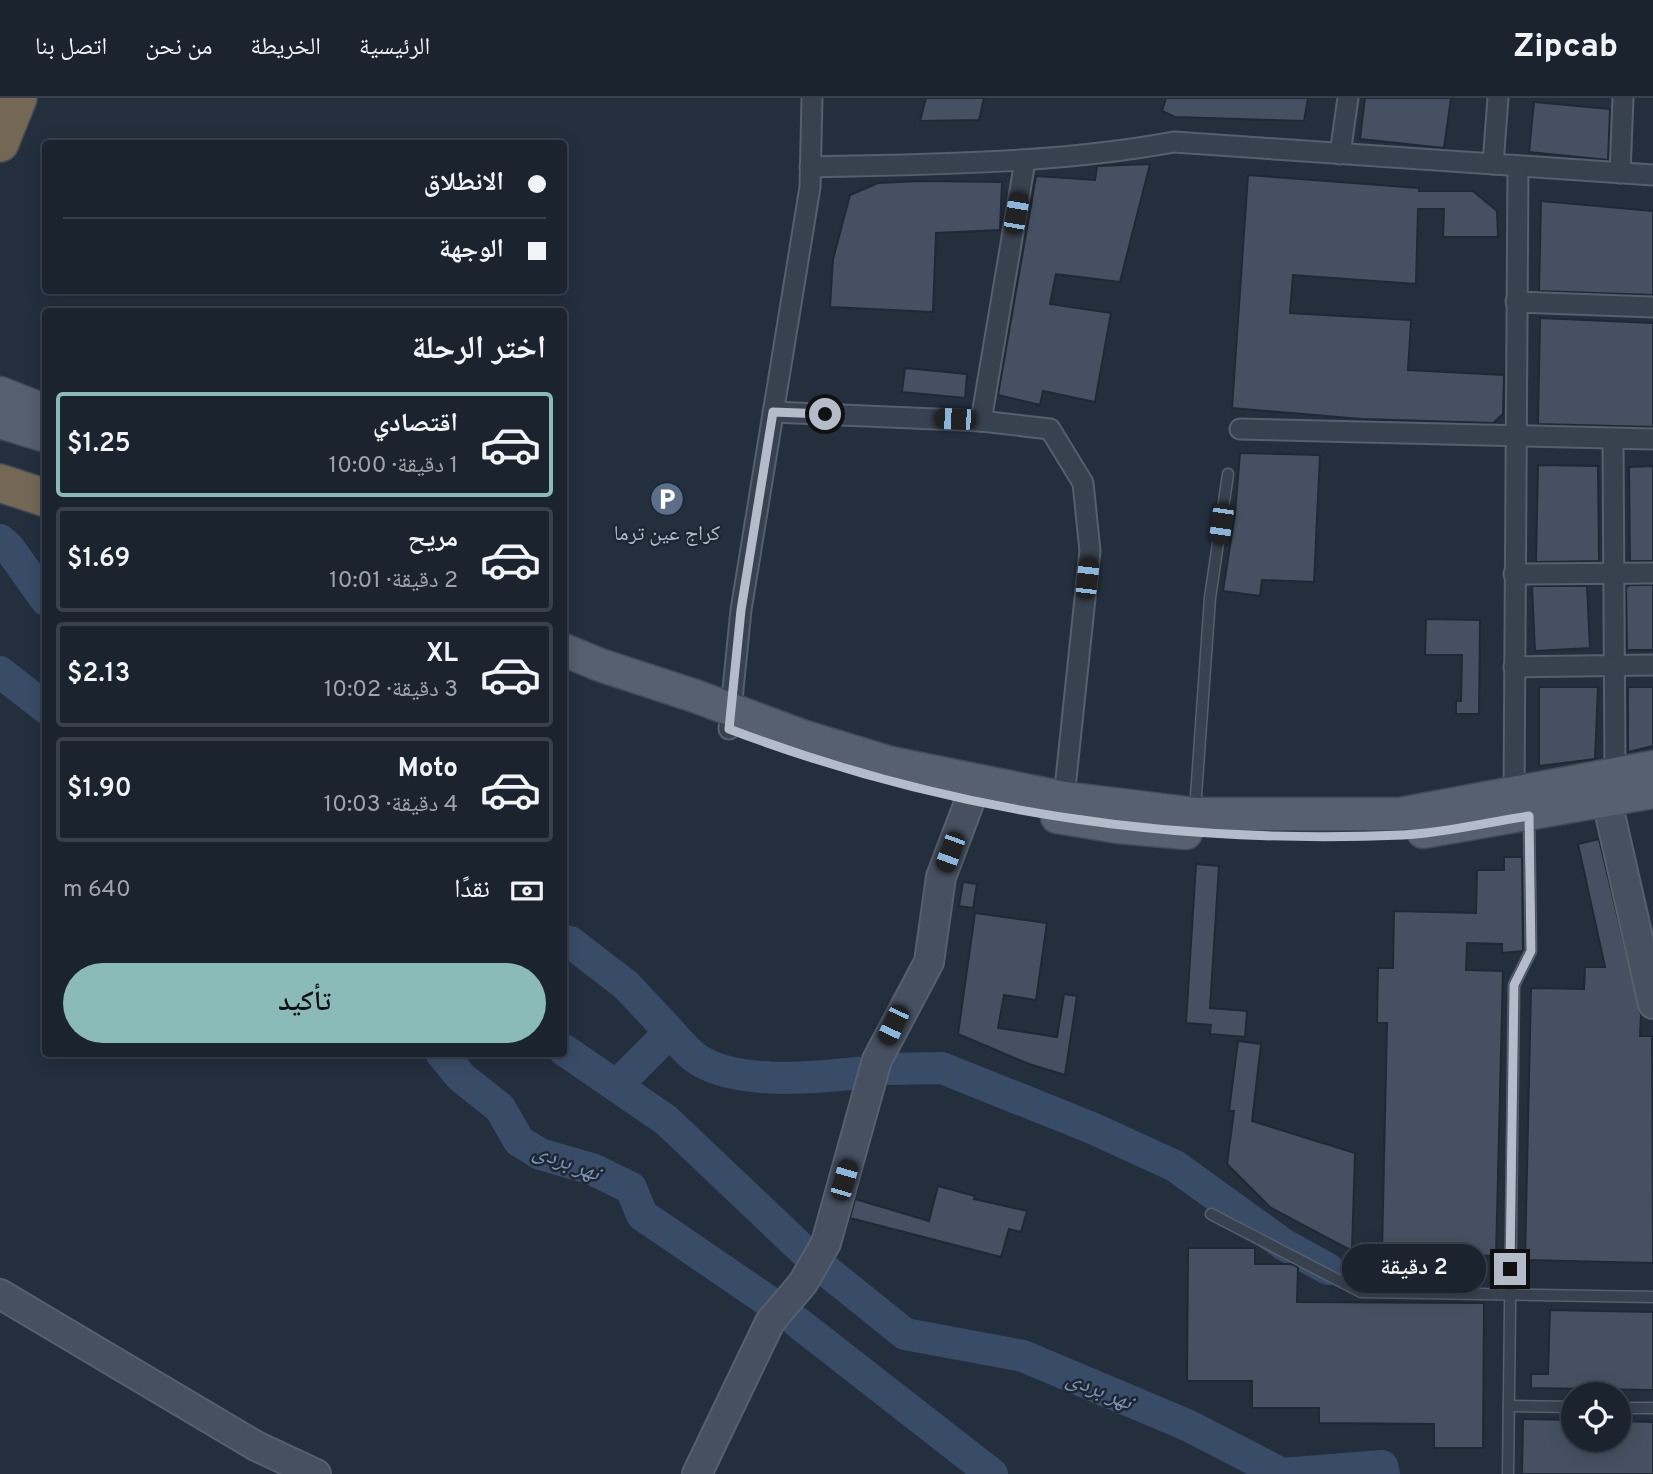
<!DOCTYPE html>
<html lang="ar">
<head>
<meta charset="utf-8">
<style>
	:root { --surface:#1b232e; --page:#282f3a; --text:#f1f3f6; --muted:#a0a4aa; --line:#39404a; --accent:#8bbbb9 }
	body { margin:0; font-family:Overpass,"Noto Naskh Arabic",sans-serif; background:var(--page); color:var(--text); direction:rtl; height:100vh; display:flex; flex-direction:column; font-size:26px; white-space:nowrap }
	* { box-sizing:border-box; margin:0 }
	p { font-size:23px; color:var(--muted) }
	.icon { flex:none; width:38px; height:38px; fill:none; stroke:currentColor; stroke-width:2; stroke-linecap:round; stroke-linejoin:round }
	.map { position:relative; flex:1; overflow:hidden; direction:ltr }
	.details { position:absolute; left:42px; top:210px; width:525px; height:749px; display:flex; flex-direction:column; background:var(--surface); border-radius:7px; box-shadow:0 4px 18px #0003,0 0 0 2px var(--line); direction:rtl }
	.details>* { flex:none }
	.banner { position:absolute; left:42px; top:42px; width:525px; height:154px; border-radius:7px; box-shadow:0 4px 18px #0003,0 0 0 2px var(--line); direction:rtl; display:grid; align-content:center; height:154px; padding:0 21px; background:var(--surface) }
	.controls { position:absolute; left:1561px; top:1284px; display:grid; gap:14px }
	.controls a { display:grid; place-items:center; width:70px; height:70px; border-radius:50%; background:var(--surface); box-shadow:0 4px 18px #0003,0 0 0 2px var(--line); font-size:35px }
	.end { position:absolute; width:32px; height:32px; margin:-16px; border:9px solid #b4bcc9; background:#111; box-shadow:0 0 0 4px #111 }
	.from { border-radius:50% }
	.bubble { position:absolute; height:49px; border-radius:24px; background:var(--surface); box-shadow:0 4px 18px #0003,0 0 0 2px var(--line); font-size:23px; font-weight:600; line-height:49px; text-align:center; direction:rtl }
	.car { position:absolute; width:21px; height:42px; margin:-21px -10px; border-radius:9px; box-shadow:0 0 5px 2px #0007; background:linear-gradient(#222 24%,#8ab4d8 0 40%,#222 0 76%,#8ab4d8 0 86%,#222 0) }
	.banner b { display:flex; align-items:center; gap:24px; height:66px; font-size:26px }
	.banner b+b { border-top:2px solid var(--line) }
	.banner i { width:18px; height:18px; background:var(--text) }
	ul { padding:0; list-style:none }
	li { display:flex; align-items:center; gap:21px; height:105px; margin:0 14px 10px; padding:0 7px; border:4px solid var(--line); border-radius:7px }
	li div { flex:1 }
	li b { display:block; font-size:26px }
	li em { font-style:normal; font-weight:600 }
	li.on { border-color:var(--accent) }
	li>.icon { width:63px; height:63px; stroke-width:1.5 }
	h2 { padding:0 21px; font-size:32px; line-height:84px }
	.pay { display:flex; align-items:center; gap:18px; height:77px; padding:0 21px; font-size:26px }
	.pay p { margin-inline-start:auto }
	.action { display:flex; gap:14px; margin-top:auto; padding:14px 21px }
	.action a { flex:1; height:80px; border-radius:42px; background:var(--accent); color:#111; font-size:28px; font-weight:600; line-height:80px; text-align:center }
	header { display:flex; align-items:center; gap:42px; box-sizing:border-box; height:98px; padding:0 35px; background:var(--surface); border-bottom:2px solid var(--line) }
	header strong { font-size:33px }
	nav { display:flex; gap:38px; margin-inline-start:auto; font-size:24px }
	.map>svg:first-child { display:block }
	.lines { fill:none; stroke-linecap:round; stroke-linejoin:round }
	.river { stroke:#394c67; stroke-width:32 }
	.building { fill:#455162; stroke:#1f2835; stroke-width:2 }
	.lane-casing { stroke:#565f6c; stroke-width:13 }
	.street-casing { stroke:#565f6c; stroke-width:23 }
	.secondary-casing { stroke:#565f6c; stroke-width:32 }
	.primary-casing { stroke:#414a57; stroke-width:35 }
	.highway-casing { stroke:#434c59; stroke-width:40 }
	.lane { stroke:#38414e; stroke-width:10 }
	.street { stroke:#38414e; stroke-width:19 }
	.secondary { stroke:#465061; stroke-width:28 }
	.primary { stroke:#56606e; stroke-width:32 }
	.highway { stroke:#746855; stroke-width:37 }
	.route { stroke:#b4bcc9; stroke-width:9 }
	.labels { text-anchor:middle; stroke-width:5; stroke-linejoin:round; paint-order:stroke }
	.poi-label { font-size:21px; fill:#b4bcc9; stroke:#1d2633 }
	.water-label { font-size:23px; font-style:italic; fill:#7c92b1; stroke:#1d2633 }
</style>
</head>
<body>
<header>
<strong>Zipcab</strong>
<nav><a>الرئيسية</a><a>الخريطة</a><a>من نحن</a><a>اتصل بنا</a></nav>
</header>
<div class="map">
<svg width="1653" height="1376" viewBox="0 0 1653 1376">
	<rect width="100%" height="100%" fill="#242f3e"/>
	<g class="lines">
		<!-- river -->
		<g class="river">
			<path d="M0 442 9 450 46 502"/>
			<path d="M0 574 46 610"/>
			<path d="M564 843 570 844 626 887 670 934 616 988"/>
			<path d="M670 934C677 942 685 951 693 958 731 988 812 980 858 975"/>
			<path d="M564 952 666 1022 804 1153"/>
			<path d="M442 956 461 979 500 1010 519 1043 540 1056 592 1071 631 1090 642 1117 771 1205"/>
			<path d="M890 971 942 970 1092 1030 1175 1068 1283 1146 1328 1171"/>
			<path d="M823 1170 905 1236 1023 1258 1187 1327 1282 1376 1382 1368 1384 1376"/>
			<path d="M797 1224 992 1376"/>
		</g>
	</g>
	<!-- building -->
	<g class="building">
		<path d="M926 0H984L979 22 920 23Z"/>
		<path d="M1166 0H1308L1304 23 1175 19 1162 13Z"/>
		<path d="M1365 0H1451L1444 50 1360 41Z"/>
		<path d="M1534 4 1610 11 1608 62 1529 54Z"/>
		<path d="M1150 66 1120 184 1056 176 1050 206 1111 215 1095 304 1043 293 1040 307 998 297 1036 78 1095 82 1097 68Z"/>
		<path d="M1248 77 1419 90V93H1473L1497 113 1498 139H1443L1444 111H1418L1416 186 1293 177 1290 215 1411 222 1408 272 1504 277 1503 316 1493 325 1362 321 1232 310Z"/>
		<path d="M921 83 1002 84 1000 132 936 135 933 214 830 209 833 161 850 97 878 85Z"/>
		<path d="M1541 103 1653 113V197L1539 193Z"/>
		<path d="M1540 220 1653 225V329L1538 326Z"/>
		<path d="M905 270 967 276 965 300 902 294Z"/>
		<path d="M1240 355 1320 357 1314 484 1262 482 1260 498 1223 493 1235 416Z"/>
		<path d="M1538 367 1598 368 1599 463 1536 464Z"/>
		<path d="M1653 368V463H1630L1629 369Z"/>
		<path d="M1630 487H1653V552H1627L1626 489Z"/>
		<path d="M1532 488H1587L1590 550 1535 553Z"/>
		<path d="M1426 521 1480 522 1479 616H1456V603H1461L1462 557H1425Z"/>
		<path d="M1539 589H1598L1595 661 1539 668Z"/>
		<path d="M1628 589H1653V648L1628 654Z"/>
		<path d="M1599 741 1641 917 1640 938H1652L1653 1165 1525 1162 1531 890 1584 891 1585 869H1605L1578 746Z"/>
		<path d="M1504 759H1522L1523 853 1502 855V846L1467 845 1466 872 1503 873 1496 1158 1382 1155 1387 925H1377L1378 870H1393L1394 813 1476 815 1477 772H1504Z"/>
		<path d="M1196 766 1219 768 1210 910 1247 913 1245 939 1210 936 1211 927 1186 925Z"/>
		<path d="M963 784 977 786 973 810 959 808Z"/>
		<path d="M975 815 1047 825 1036 902 1004 897 998 930 1057 939 1064 896 1077 898 1065 977 1029 966 958 936Z"/>
		<path d="M1238 943 1261 946 1252 1023 1355 1055 1352 1153 1271 1110 1227 1066 1234 1013H1229Z"/>
		<path d="M938 1088 975 1098 974 1101 1027 1113 1021 1134 1009 1131 1001 1159 850 1120 855 1101 929 1123Z"/>
		<path d="M1188 1150H1255V1166H1291L1298 1169 1297 1204 1484 1205 1483 1350H1434V1326L1319 1325V1310H1252V1283H1187Z"/>
		<path d="M1550 1212 1653 1214V1292L1531 1290V1276H1548Z"/>
		<path d="M1523 1321 1573 1322V1342H1619V1323L1653 1324V1376H1522Z"/>
	</g>
	<g class="lines">
		<!-- lane casing -->
		<g class="lane-casing">
			<g id="lane">
				<path d="M1195 712 1210 500 1228 376"/>
				<path d="M1211 1116 1361 1194 1653 1199"/>
				<path d="M1509 1308 1573 1309"/>
				<path d="M1619 1310H1653"/>
				<path d="M1508 1376 1514 887 1531 853 1529 719"/>
			</g>
		</g>
		<!-- street casing -->
		<g class="street-casing">
			<g id="street">
				<path d="M1340 56 1348 0"/>
				<path d="M1493 66 1498 0"/>
				<path d="M810 69C932 66 1054 66 1174 44L1653 77"/>
				<path d="M1620 75 1623 0"/>
				<path d="M1516 204 1653 209"/>
				<path d="M773 314 981 323 1025 63"/>
				<path d="M981 323 1050 331 1083 385 1090 453 1064 700"/>
				<path d="M1240 331 1653 341"/>
				<path d="M1613 341 1615 677"/>
				<path d="M1514 476 1653 475"/>
				<path d="M1514 569 1653 567"/>
				<path d="M729 631 741 512 810 89 812 0"/>
				<path d="M1514 697 1518 68"/>
			</g>
		</g>
		<!-- secondary casing -->
		<g class="secondary-casing">
			<g id="secondary">
				<path d="M1607 703 1653 906"/>
				<path d="M0 1196 256 1348 316 1376"/>
				<path d="M697 1376 770 1224 803 1185 826 1145 877 962 929 864 941 779 977 684"/>
			</g>
		</g>
		<!-- primary casing -->
		<g class="primary-casing">
			<g id="primary">
				<path d="M0 295 46 313"/>
				<path d="M0 324 46 338"/>
				<path d="M564 552 600 567 695 598 802 638 891 665 1064 700 1195 716H1400L1653 669"/>
				<path d="M1057 719 1118 729 1186 735"/>
				<path d="M1423 734 1653 694"/>
			</g>
		</g>
		<!-- highway casing -->
		<g class="highway-casing">
			<g id="highway">
				<path d="M0 45 18 0"/>
				<path d="M0 385 46 400"/>
			</g>
		</g>
		<!-- lane -->
		<use href="#lane" class="lane"/>
		<!-- street -->
		<use href="#street" class="street"/>
		<!-- secondary -->
		<use href="#secondary" class="secondary"/>
		<!-- primary -->
		<use href="#primary" class="primary"/>
		<!-- highway -->
		<use href="#highway" class="highway"/>
	</g>
	<g class="lines">
		<!-- route -->
		<path class="route" d="M825 316 773 314 741 512 729 631C948 714 1170 747 1403 737 1445 735 1488 724 1529 718L1531 853 1514 887 1510 1171"/>
	</g>
	<!-- icons -->
	<defs>
		<g id="parking-disc" transform="scale(1.75)"><circle r="9.5" fill="#5c6f8a" stroke="#1d2633"/><path d="M-3.5-5.5H1a3.5 3.5 0 0 1 0 7H-1V5.5H-3.5ZM-1-3.4V-.6H.8a1.4 1.4 0 0 0 0-2.8Z" fill="#fff"/></g>
	</defs>
	<g fill-rule="evenodd">
		<use href="#parking-disc" x="667" y="401"/>
	</g>
	<g class="labels">
		<!-- poi labels -->
		<g class="poi-label">
			<text x="667" y="442">كراج عين ترما</text>
		</g>
		<!-- water labels -->
		<g class="water-label">
			<text transform="translate(567 1063) rotate(21)" y="8">نهر بردى</text>
			<text transform="translate(1100 1291) rotate(23)" y="8">نهر بردى</text>
		</g>
	</g>
</svg>
<div class="controls">
<a><svg class="icon" aria-label="locate" viewBox="0 0 24 24"><circle cx="12" cy="12" r="6"/><path d="M12 2v4M12 18v4M2 12h4M18 12h4"/></svg></a>
</div>
<i class="end from" style="left:825px;top:316px"></i>
<i class="end" style="left:1510px;top:1171px"></i>
<div class="bubble" style="left:1342px;top:1146px;width:144px">2 دقيقة</div>
<i class="car" style="left:1016px;top:115px;rotate:10deg"></i>
<i class="car" style="left:955px;top:321px;rotate:272deg"></i>
<i class="car" style="left:1221px;top:426px;rotate:188deg"></i>
<i class="car" style="left:1087px;top:480px;rotate:6deg"></i>
<i class="car" style="left:950px;top:754px;rotate:200deg"></i>
<i class="car" style="left:893px;top:927px;rotate:205deg"></i>
<i class="car" style="left:844px;top:1082px;rotate:16deg"></i>
<div class="banner">
<b><i class="from"></i>الانطلاق</b>
<b><i></i>الوجهة</b>
</div>
<section class="details">
<h2>اختر الرحلة</h2>
<ul>
<li class="on"><svg class="icon" aria-label="car" viewBox="0 0 24 24"><path d="M5 17H2v-5l4-1 3-4h7l3 4 3 1v5h-3M9 17h6M6 11h13"/><circle cx="7" cy="17" r="2"/><circle cx="17" cy="17" r="2"/></svg><div><b>اقتصادي</b><p>1 دقيقة · 10:00</p></div><em>$1.25</em></li>
<li><svg class="icon" aria-label="car" viewBox="0 0 24 24"><path d="M5 17H2v-5l4-1 3-4h7l3 4 3 1v5h-3M9 17h6M6 11h13"/><circle cx="7" cy="17" r="2"/><circle cx="17" cy="17" r="2"/></svg><div><b>مريح</b><p>2 دقيقة · 10:01</p></div><em>$1.69</em></li>
<li><svg class="icon" aria-label="car" viewBox="0 0 24 24"><path d="M5 17H2v-5l4-1 3-4h7l3 4 3 1v5h-3M9 17h6M6 11h13"/><circle cx="7" cy="17" r="2"/><circle cx="17" cy="17" r="2"/></svg><div><b>XL</b><p>3 دقيقة · 10:02</p></div><em>$2.13</em></li>
<li><svg class="icon" aria-label="car" viewBox="0 0 24 24"><path d="M5 17H2v-5l4-1 3-4h7l3 4 3 1v5h-3M9 17h6M6 11h13"/><circle cx="7" cy="17" r="2"/><circle cx="17" cy="17" r="2"/></svg><div><b>Moto</b><p>4 دقيقة · 10:03</p></div><em>$1.90</em></li>
</ul>
<div class="pay"><svg class="icon" aria-label="cash" viewBox="0 0 24 24"><path d="M3 7h18v10H3z"/><circle cx="12" cy="12" r="2"/></svg>نقدًا<p>640 m</p></div>
<div class="action"><a>تأكيد</a></div>
</section>
</div>
</body>
</html>
